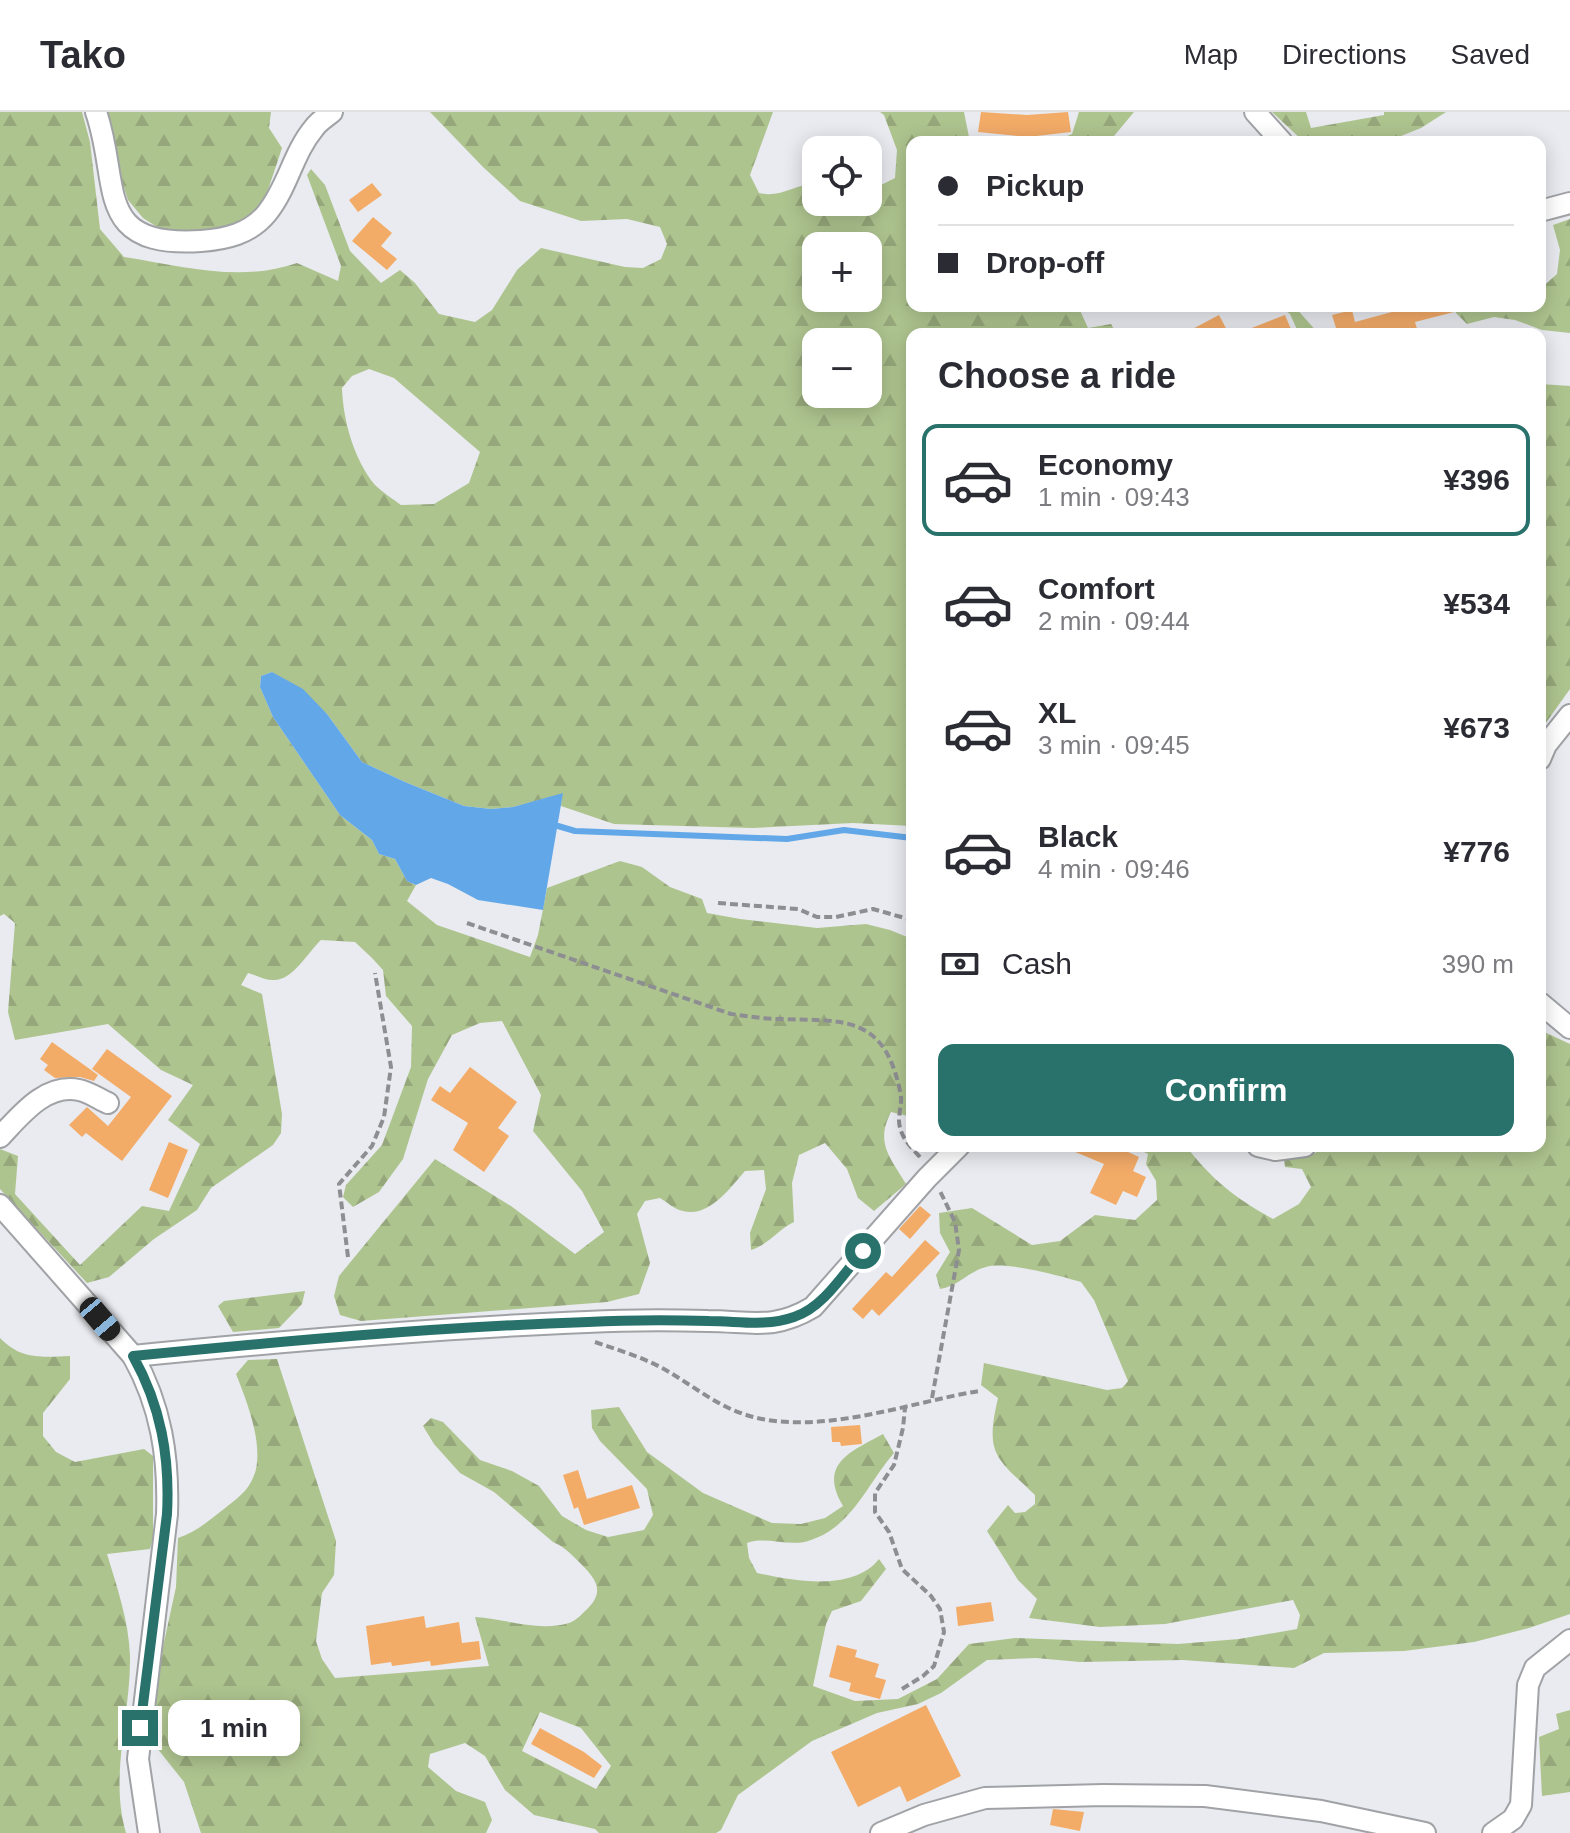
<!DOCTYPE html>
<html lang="en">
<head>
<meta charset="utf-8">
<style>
	:root { --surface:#fff; --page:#f7f7f7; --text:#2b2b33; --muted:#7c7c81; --line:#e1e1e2; --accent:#29726c }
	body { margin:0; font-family:Helvetica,sans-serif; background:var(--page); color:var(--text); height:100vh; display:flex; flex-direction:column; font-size:30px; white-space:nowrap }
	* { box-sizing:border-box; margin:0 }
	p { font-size:26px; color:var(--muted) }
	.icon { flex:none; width:44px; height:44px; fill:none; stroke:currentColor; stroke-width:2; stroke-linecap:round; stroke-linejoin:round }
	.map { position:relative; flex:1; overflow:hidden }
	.details { position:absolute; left:906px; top:216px; width:640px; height:824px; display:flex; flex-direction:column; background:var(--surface); border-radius:16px; box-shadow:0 4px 20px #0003 }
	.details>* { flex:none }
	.top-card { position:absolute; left:906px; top:24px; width:640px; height:176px; border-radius:16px; box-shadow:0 4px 20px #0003; display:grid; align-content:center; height:176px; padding:0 32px; background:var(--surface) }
	.controls { position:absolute; left:802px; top:24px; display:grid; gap:16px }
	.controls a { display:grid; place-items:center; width:80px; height:80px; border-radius:16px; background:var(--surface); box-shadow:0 4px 20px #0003; font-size:40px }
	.end { position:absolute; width:36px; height:36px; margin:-18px; border:10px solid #29726c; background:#fff; box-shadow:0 0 0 4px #fff }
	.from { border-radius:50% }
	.bubble { position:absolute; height:56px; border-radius:16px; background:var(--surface); box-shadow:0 4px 20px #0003; font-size:26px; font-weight:700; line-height:56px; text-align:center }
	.car { position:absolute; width:24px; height:48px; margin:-24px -12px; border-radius:10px; box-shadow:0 0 6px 2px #0007; background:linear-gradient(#222 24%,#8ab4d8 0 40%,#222 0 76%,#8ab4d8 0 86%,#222 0) }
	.top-card b { display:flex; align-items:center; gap:28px; height:76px; font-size:30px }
	.top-card b+b { border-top:2px solid var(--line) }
	.top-card i { width:20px; height:20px; background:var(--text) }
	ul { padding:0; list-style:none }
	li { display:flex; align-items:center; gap:24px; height:112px; margin:0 16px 12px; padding:0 16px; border:4px solid transparent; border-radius:16px }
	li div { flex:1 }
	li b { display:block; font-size:30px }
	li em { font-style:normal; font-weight:700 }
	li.current { border-color:var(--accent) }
	li>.icon { width:72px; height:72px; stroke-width:1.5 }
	h2 { padding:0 32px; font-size:36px; line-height:96px }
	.pay { display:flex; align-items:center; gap:20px; height:88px; padding:0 32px; font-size:30px }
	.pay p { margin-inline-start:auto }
	.action { display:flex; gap:16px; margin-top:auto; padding:16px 32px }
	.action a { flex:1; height:92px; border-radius:16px; background:var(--accent); color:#fff; font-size:32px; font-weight:700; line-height:92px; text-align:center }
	header { display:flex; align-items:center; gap:48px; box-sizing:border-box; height:112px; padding:0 40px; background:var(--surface); border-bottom:2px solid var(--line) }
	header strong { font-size:38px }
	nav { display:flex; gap:44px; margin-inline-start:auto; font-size:28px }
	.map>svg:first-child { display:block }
	.forest { fill:url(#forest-firs); fill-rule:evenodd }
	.water { fill:#62a7e8 }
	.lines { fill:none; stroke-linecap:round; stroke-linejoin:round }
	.stream { stroke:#62a7e8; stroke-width:6 }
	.building { fill:#f3ab68 }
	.minor-casing { stroke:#a0a2a6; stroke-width:24 }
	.path { stroke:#8d8e92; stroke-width:4; stroke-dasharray:8 4; stroke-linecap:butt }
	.minor { stroke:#fff; stroke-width:20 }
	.route { stroke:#29726c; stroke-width:10 }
</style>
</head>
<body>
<header>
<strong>Tako</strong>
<nav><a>Map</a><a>Directions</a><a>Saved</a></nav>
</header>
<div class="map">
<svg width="1570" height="1721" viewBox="0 0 1570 1721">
	<defs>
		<pattern id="forest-firs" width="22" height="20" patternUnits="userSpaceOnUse" patternTransform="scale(2)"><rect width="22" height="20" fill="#aec48f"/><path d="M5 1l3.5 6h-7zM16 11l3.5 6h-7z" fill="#96a87b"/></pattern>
	</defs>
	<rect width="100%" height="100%" fill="#e9ebf0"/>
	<!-- forest -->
	<g class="forest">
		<path d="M0 0H82L90 30 100 117 124 145C183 154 240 171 297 151L338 169 341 154 307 63 311 57 325 73 350 139 381 171 400 158 415 171 439 202 475 210 492 198 517 158 541 136 625 155 643 156 661 147 667 132 660 115 627 107 581 109 520 89 483 55 430 0H773L750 63 759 81C781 86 793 73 816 71V90H868V75L875 76 895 66 897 38 884 3 880 0H964L970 30H912V194H1078L1088 216 1111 212 1117 222H912V714L853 711 752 716 614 712 561 694 562 682 513 695 491 697 464 694 405 670 362 650 327 602 272 560 261 564 260 575 273 605 340 703 372 728 379 742 395 747 407 769 416 773 407 789 437 813 530 845 538 823 547 776 620 749 642 755 670 775 702 787 707 801 740 807 817 816 866 812 890 818 912 827V1005L891 1000C875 1031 890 1045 906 1072L874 1099 858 1086 847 1057 825 1031 799 1043 792 1071 794 1110C777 1118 771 1131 751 1138L750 1121 766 1077 764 1058 745 1059C730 1076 709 1106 683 1099 675 1098 667 1090 660 1086L645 1089 637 1102 650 1151 639 1182 607 1190 361 1209 340 1203 334 1184 339 1164 435 1047 511 1094 575 1142 604 1120 582 1079 533 1019 541 983 502 909 480 911 452 923 428 967 403 1047 379 1080 353 1095 343 1085 346 1073 382 1033 411 955 412 914 386 884 383 858 372 846 355 830 321 828C307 841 293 869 273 868 265 868 256 863 248 861L241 873 262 882 282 1002 281 1021 273 1033 211 1076 197 1098 154 1127 109 1165 87 1171 0 1077V1037L18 1044 15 1082 80 1153 142 1094 169 1099 200 1032 168 1008 193 973 161 958 108 912 15 928 8 900 15 811 4 802 0 804ZM816 134H868V186H816ZM816 230H868V282H816ZM369 257 394 266 480 340 469 371 434 392 401 393C393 387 382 380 375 373 354 348 343 308 342 276L352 264Z"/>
		<path d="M103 0H271L269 16 282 36 265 87 250 105 218 119 162 118 143 106 128 88 118 57 114 26Z"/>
		<path d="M1079 0H1134L1109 30H1052L1072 22Z"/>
		<path d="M1272 0H1306L1311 16 1384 3V0H1446L1421 16 1386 30H1304Z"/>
		<path d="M1570 107V221L1542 218 1515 208 1494 205 1467 212 1456 201 1453 194H1540V177L1557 162 1560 138 1553 113Z"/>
		<path d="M1279 194H1294L1319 222H1299L1290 202Z"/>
		<path d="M1540 272 1570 274V577L1540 619Z"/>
		<path d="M1540 918 1570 932V1502L1529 1516 1474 1530 1404 1539 1324 1541 1294 1556 1183 1548 1080 1550 1036 1546 987 1548 941 1581 918 1592 877 1601 812 1629 738 1683 721 1718 716 1721H599L595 1717 534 1703 505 1678 485 1644 465 1631 430 1642 428 1655 456 1679 485 1690 492 1708 486 1721H201L184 1670 153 1631 151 1590 176 1475 178 1426C194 1421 206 1411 220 1400 231 1391 244 1383 251 1370 268 1341 247 1290 236 1262L248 1248 277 1247 336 1429 334 1463 322 1481 316 1529 322 1547 335 1566 489 1554 475 1505C507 1507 538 1520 569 1511 575 1509 580 1504 584 1500 608 1479 595 1466 578 1449 570 1441 563 1434 553 1430L494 1380 460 1361 434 1332 423 1314 431 1306 443 1310 480 1348 512 1359 539 1374 562 1404 586 1418 608 1425 644 1418 653 1403 647 1377 600 1329 592 1316 591 1298 619 1295 647 1340 703 1381 772 1411 801 1412 825 1406 843 1394C818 1352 850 1340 883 1322L894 1341C867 1372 852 1416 808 1429 788 1435 766 1424 747 1431L749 1446 757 1461C794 1469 853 1480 879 1447L886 1457 861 1489 832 1499 826 1512 813 1574 855 1589 898 1587 937 1567 969 1532 1015 1526 1178 1532 1239 1527 1297 1517 1300 1503 1293 1488 1165 1512 1100 1515 1029 1506 1037 1487 1018 1468 987 1419 1008 1393 1015 1401 1025 1400 1035 1392V1383C995 1345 985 1342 998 1286L981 1273 984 1251 1107 1278 1122 1276 1128 1269 1094 1188 1081 1170C1060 1164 1007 1149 986 1155 969 1159 959 1174 940 1177L936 1163 950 1140 940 1121 939 1101 972 1096 1032 1133 1060 1129 1095 1103 1135 1108 1157 1088 1156 1069 1146 1052 1148 1042 1132 1034H1186C1212 1068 1235 1086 1273 1107L1299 1092 1311 1075 1302 1057 1285 1055 1284 1047 1312 1043 1326 1034H1540ZM540 1600 581 1616 611 1654 596 1677 522 1639Z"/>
		<path d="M305 1179 302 1192 279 1216 233 1220 218 1194 224 1189Z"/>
		<path d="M0 1226C21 1248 42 1245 70 1244V1267L43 1301V1324L56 1340 75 1350 144 1337 153 1344V1426L150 1437 107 1442C117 1475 129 1510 130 1544 131 1602 109 1663 126 1721H0Z"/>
		<path d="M1570 1598V1680L1542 1684 1539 1625 1559 1617 1556 1602Z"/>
	</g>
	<!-- water -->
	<path class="water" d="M272 560 303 577 327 602 362 650 405 670 464 694 491 697 513 695 563 681 543 798 478 788 448 772 431 766 416 773 407 769 395 747 379 742 372 728 340 703 273 605 260 575 261 564Z"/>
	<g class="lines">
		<!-- stream -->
		<path class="stream" d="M558 714 575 719 787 727 844 718 912 726"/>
	</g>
	<!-- building -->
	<g class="building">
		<path d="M981 0 1027 3 1068 0 1071 20 1028 25 978 20Z"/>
		<path d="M372 71 382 83 358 100 349 88Z"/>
		<path d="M373 105 392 121 381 134 397 147 387 158 352 129Z"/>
		<path d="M1414 194H1457L1458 199 1415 210 1418 220 1409 222H1330V217L1336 216 1332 203 1352 198 1355 210Z"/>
		<path d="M1219 203 1229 222H1183Z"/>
		<path d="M1285 203 1293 222H1239V221Z"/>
		<path d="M52 930 98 963 94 969 80 965 55 966 44 958 48 953 40 947Z"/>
		<path d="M107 937 172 984 122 1049 86 1021 82 1025 69 1013 87 995 108 1014 131 985 92 957Z"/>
		<path d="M470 955 517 990 498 1016 509 1024 484 1060 453 1038 468 1011 431 988 440 974 450 981Z"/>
		<path d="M169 1030 188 1038 168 1086 149 1078Z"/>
		<path d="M1061 1034H1115L1139 1045 1133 1059 1146 1065 1137 1085 1123 1079 1116 1093 1090 1081 1104 1052Z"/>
		<path d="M920 1094 931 1103 910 1127 899 1117Z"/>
		<path d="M925 1128 940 1141 879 1204 872 1197 863 1207 852 1197 886 1160 892 1165Z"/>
		<path d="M860 1313 862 1332 841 1334 840 1330H832L831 1315Z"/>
		<path d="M578 1358 587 1387 632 1373 640 1396 584 1413 578 1395 574 1397 563 1363Z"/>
		<path d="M991 1490 994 1509 958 1514 956 1495Z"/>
		<path d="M424 1504 426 1516 459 1510 462 1531 479 1529 481 1547 431 1554 430 1549 392 1554 391 1550 371 1553 366 1514Z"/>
		<path d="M837 1533 857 1538 855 1545 879 1552 875 1565 886 1568 880 1587 849 1579 851 1571 829 1565Z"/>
		<path d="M926 1593 961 1664 907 1690 900 1674 858 1695 831 1640Z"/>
		<path d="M540 1616 584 1640 602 1654 594 1666 531 1632Z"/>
		<path d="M1053 1697 1084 1700 1080 1719 1050 1713Z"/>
	</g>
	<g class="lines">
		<!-- minor casing -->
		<g class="minor-casing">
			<g id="minor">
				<path d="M96 0C121 72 92 136 201 129 226 127 250 122 267 101 288 75 293 41 314 16 318 10 326 5 332 0"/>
				<path d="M1255 0 1282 30"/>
				<path d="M1540 99 1570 91"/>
				<path d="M1540 647 1546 633 1570 603"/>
				<path d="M1540 891 1570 916"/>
				<path d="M0 1025C20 1004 45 971 79 978 89 980 99 987 108 991"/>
				<path d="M1258 1034 1275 1038 1305 1034"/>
				<path d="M0 1093 133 1244C161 1294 169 1345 167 1402L138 1647 149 1721"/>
				<path d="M133 1244C284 1229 435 1216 587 1210 627 1208 668 1208 708 1209 750 1209 773 1219 813 1195L927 1066 959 1034"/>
				<path d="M881 1721 924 1703 985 1686 1103 1683 1205 1684 1321 1699 1425 1721"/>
				<path d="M1493 1721 1513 1707 1521 1693 1528 1573 1535 1556 1570 1528"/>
			</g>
		</g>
		<!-- path -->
		<g class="path">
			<path d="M718 791 798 797 817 805H836L873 797 912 808"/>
			<path d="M467 811 731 902C747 904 763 907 780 907 845 909 884 903 900 979 903 990 899 997 899 1009 900 1025 910 1034 920 1045"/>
			<path d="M348 1145 339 1072 372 1034 384 1005 391 955 375 861"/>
			<path d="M595 1230C618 1238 642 1245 664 1257 687 1270 708 1287 733 1298 806 1330 905 1291 979 1279"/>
			<path d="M932 1286 959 1138 955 1110 940 1079"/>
			<path d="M902 1577 923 1564 934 1554 944 1520 940 1497 931 1484 902 1457 889 1420 875 1400V1381L894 1353 903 1316 905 1296"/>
		</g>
		<!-- minor -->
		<use href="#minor" class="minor"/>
	</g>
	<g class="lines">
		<!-- route -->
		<path class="route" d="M140 1616 167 1402C170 1345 161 1294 133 1244 284 1229 436 1215 588 1210 628 1208 669 1208 709 1209 739 1209 765 1215 794 1205 823 1196 844 1161 863 1139"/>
	</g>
</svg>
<div class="controls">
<a><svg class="icon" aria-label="locate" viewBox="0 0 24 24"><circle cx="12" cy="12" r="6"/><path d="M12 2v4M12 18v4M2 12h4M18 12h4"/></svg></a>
<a>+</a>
<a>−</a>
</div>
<i class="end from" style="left:863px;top:1139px"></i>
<i class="end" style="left:140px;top:1616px"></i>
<div class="bubble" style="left:168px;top:1588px;width:132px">1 min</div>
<i class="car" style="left:100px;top:1207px;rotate:140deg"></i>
<div class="top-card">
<b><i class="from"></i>Pickup</b>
<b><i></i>Drop-off</b>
</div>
<section class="details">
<h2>Choose a ride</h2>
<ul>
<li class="current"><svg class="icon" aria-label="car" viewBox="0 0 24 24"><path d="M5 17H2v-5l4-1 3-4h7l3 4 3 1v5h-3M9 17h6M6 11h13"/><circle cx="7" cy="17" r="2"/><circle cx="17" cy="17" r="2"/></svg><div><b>Economy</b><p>1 min · 09:43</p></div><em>¥396</em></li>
<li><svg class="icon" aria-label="car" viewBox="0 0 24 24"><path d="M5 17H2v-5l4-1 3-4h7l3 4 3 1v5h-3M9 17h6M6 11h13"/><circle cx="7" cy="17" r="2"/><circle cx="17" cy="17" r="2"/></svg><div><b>Comfort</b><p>2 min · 09:44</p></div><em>¥534</em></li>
<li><svg class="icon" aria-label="car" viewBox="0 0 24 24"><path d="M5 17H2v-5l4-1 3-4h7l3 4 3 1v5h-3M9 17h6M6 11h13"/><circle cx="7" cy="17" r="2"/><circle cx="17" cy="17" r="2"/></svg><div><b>XL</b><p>3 min · 09:45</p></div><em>¥673</em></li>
<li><svg class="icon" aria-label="car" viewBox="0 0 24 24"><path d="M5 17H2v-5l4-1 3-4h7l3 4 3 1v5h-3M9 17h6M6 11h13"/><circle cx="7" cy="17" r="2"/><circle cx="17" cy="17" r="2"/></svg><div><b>Black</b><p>4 min · 09:46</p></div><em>¥776</em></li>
</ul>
<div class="pay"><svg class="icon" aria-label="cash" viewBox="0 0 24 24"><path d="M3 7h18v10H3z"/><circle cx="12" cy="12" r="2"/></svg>Cash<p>390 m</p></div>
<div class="action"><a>Confirm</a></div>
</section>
</div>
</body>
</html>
